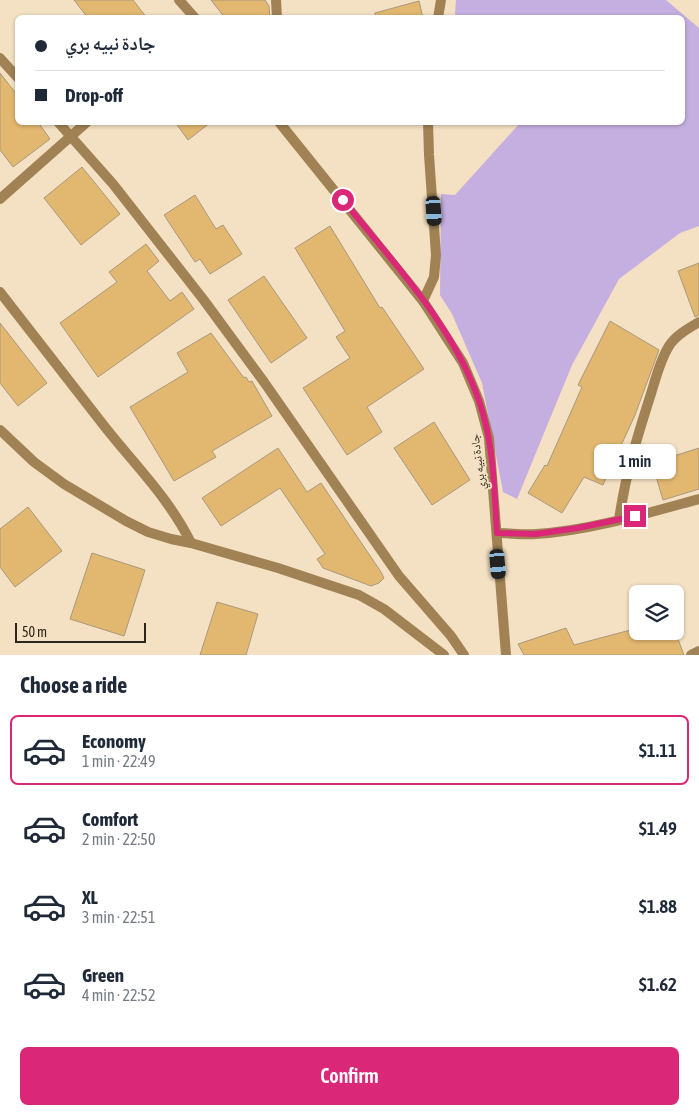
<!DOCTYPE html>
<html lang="en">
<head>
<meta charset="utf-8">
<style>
	:root { --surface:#fff; --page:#f2f2f3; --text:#1f2937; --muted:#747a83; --line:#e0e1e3; --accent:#db2777 }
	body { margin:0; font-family:"Asap Condensed","Noto Naskh Arabic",sans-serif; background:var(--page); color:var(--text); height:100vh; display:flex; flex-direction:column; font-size:19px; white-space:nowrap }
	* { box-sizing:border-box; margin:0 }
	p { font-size:16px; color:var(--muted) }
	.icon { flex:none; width:28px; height:28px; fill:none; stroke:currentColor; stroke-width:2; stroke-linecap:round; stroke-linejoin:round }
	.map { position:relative; height:655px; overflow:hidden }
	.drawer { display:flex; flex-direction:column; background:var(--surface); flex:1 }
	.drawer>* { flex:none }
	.hud { position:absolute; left:15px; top:15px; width:670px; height:110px; border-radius:8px; box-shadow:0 1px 4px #0004; display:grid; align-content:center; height:110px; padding:0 20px; background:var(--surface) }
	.tools { position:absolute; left:629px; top:585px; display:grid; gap:10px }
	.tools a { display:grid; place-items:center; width:55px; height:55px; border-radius:8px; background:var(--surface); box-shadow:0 1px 4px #0004; font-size:25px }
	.scale { position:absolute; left:15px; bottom:12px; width:131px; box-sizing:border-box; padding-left:5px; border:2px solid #2c251a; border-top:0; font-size:14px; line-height:18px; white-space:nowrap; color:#2c251a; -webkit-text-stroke:4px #f4e0c3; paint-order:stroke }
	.end { position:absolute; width:22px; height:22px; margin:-11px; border:6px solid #db2777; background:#fff; box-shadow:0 0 0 2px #fff }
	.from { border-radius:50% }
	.bubble { position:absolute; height:35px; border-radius:8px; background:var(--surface); box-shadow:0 1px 4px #0004; font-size:16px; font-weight:600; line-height:35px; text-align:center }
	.car { position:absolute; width:15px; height:30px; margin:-15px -8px; border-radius:6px; box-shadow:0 0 4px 1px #0007; background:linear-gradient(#222 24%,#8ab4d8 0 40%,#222 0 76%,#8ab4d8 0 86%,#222 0) }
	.hud b { display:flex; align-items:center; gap:18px; height:48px; font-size:19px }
	.hud b+b { border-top:1px solid var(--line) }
	.hud i { width:12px; height:12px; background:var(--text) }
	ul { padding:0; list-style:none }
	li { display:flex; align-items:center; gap:15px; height:70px; margin:0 10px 8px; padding:0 10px; border:2px solid transparent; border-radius:8px }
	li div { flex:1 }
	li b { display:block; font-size:19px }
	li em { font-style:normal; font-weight:600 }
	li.on { border-color:var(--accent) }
	li>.icon { width:45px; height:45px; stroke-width:1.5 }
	h2 { padding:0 20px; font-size:22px; line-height:60px }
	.button { display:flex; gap:10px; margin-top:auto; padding:10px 20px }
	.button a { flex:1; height:58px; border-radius:8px; background:var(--accent); color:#fff; font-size:20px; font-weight:600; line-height:58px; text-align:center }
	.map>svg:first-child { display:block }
	.green { fill:#c5afe0 }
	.building { fill:#e2b770; stroke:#aa987c }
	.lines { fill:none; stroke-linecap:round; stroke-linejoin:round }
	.minor { stroke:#a08254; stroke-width:10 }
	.tertiary { stroke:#a08254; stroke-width:10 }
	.route { stroke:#db2777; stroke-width:6 }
	.labels { text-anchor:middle; stroke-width:4; stroke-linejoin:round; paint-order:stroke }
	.street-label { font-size:12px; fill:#2c251a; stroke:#f4e0c3 }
</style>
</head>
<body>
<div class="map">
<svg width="699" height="655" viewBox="0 0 699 655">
	<rect width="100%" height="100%" fill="#f4e0c3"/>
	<!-- green -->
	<path class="green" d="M456 0H666L699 28V226L680 233 619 279 572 365 517 499 503 492 482 383 452 314 440 295 441 194 455 195 520 123 682 122V18L457 17 455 14Z"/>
	<!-- building -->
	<g class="building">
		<path d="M74 0H133L147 18H88Z"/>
		<path d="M211 0H265L269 6 270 18H225Z"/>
		<path d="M419 1 423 18H375V13Z"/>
		<path d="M0 73 18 96V122H38L50 139 13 167 0 150Z"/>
		<path d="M175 122H211L188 140Z"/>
		<path d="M82 167 120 214 81 245 44 198Z"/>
		<path d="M195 195 216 229 223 225 242 254 210 274 200 259 195 262 164 215Z"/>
		<path d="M330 226 380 308 382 307 424 369 367 407 382 432 347 455 303 388 350 358 336 337 345 331 295 248Z"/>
		<path d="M146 244 159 261 147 271 170 301 182 292 194 309 98 377 60 323 117 282 109 272Z"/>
		<path d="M699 263V315L695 317 678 271Z"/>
		<path d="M264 276 307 338 271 363 228 300Z"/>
		<path d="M610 321 659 350 635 415 603 485 584 477 562 513 528 493 545 465 547 466 582 387 578 385Z"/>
		<path d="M0 323 47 383 18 406 0 383Z"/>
		<path d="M211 333 244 378 246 377 249 382 252 381 272 416 212 451 216 457 174 481 130 407 188 372 177 353Z"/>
		<path d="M434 422 470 480 432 505 394 448Z"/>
		<path d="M278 448 307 492 321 483 381 572 384 578 379 583 371 586 323 568 317 559 325 554 280 488 221 526 202 498Z"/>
		<path d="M699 448V489L663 500 652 463Z"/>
		<path d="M28 507 62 551 15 587 0 567V529Z"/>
		<path d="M92 553 145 570 124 636 70 619Z"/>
		<path d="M217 602 258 614 246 655H200Z"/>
		<path d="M566 628 574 645 638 628V631H675L684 655H524L518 644Z"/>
	</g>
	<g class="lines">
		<!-- minor -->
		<g class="minor">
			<path d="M276 0 277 18"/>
			<path d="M438 18 441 0"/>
			<path d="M0 58 18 78"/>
			<path d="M58 122 113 184 203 299 264 382 399 576 451 636 464 655"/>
			<path d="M0 199 87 122"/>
			<path d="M0 292C35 337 70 382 105 427 135 465 169 498 191 543"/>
			<path d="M423 301 434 277 436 255 429 155 428 122"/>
			<path d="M0 430 34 462 64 484 126 521 148 532 171 539 191 543 278 568 359 595 384 609 444 655"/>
			<path d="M619 520C625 477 636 441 649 400 655 382 659 362 669 346 676 335 689 328 699 322"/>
			<path d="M497 533C510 533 523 535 536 534 588 531 648 513 699 499"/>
			<path d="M691 655 699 651"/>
		</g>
		<!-- tertiary -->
		<g class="tertiary">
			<path d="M179 0 195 18"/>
			<path d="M279 122 423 301 463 363 479 401 489 438 506 655"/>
		</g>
	</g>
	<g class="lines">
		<!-- route -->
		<path class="route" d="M343 200C392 261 454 326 479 401 494 443 494 489 497 533L536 534 578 528 635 516"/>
	</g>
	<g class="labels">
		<!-- street labels -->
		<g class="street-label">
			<text transform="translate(478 462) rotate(-97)" y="4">جادة نبيه بري</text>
		</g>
	</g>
</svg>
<div class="tools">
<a><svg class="icon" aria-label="layers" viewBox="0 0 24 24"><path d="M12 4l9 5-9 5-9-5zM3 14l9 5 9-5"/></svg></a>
</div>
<div class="scale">50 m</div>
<i class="end from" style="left:343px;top:200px"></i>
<i class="end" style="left:635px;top:516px"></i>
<div class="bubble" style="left:594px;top:444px;width:82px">1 min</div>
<i class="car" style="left:434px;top:211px;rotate:176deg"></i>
<i class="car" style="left:498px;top:564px;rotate:175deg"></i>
<div class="hud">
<b><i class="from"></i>جادة نبيه بري</b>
<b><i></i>Drop-off</b>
</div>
</div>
<section class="drawer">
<h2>Choose a ride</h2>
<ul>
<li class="on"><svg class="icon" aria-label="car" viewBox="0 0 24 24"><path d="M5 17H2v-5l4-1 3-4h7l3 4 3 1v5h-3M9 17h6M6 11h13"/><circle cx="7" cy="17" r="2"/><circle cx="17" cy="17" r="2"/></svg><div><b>Economy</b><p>1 min · 22:49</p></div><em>$1.11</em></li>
<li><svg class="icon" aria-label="car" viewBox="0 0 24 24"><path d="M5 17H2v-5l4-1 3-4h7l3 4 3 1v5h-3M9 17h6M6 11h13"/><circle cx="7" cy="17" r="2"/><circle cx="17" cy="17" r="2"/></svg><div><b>Comfort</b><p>2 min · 22:50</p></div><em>$1.49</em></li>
<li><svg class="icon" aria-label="car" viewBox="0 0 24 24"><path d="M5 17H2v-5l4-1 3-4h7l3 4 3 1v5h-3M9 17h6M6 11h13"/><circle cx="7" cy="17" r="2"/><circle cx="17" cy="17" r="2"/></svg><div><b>XL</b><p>3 min · 22:51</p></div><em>$1.88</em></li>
<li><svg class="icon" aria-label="car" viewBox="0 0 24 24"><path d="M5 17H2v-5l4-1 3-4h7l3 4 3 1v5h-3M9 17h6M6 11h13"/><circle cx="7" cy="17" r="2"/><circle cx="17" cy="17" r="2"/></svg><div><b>Green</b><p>4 min · 22:52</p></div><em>$1.62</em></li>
</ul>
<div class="button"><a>Confirm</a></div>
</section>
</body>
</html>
